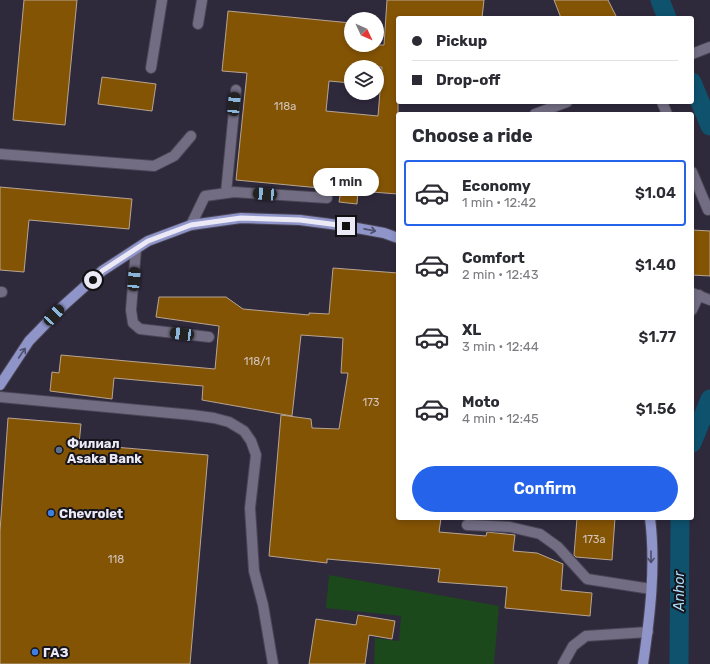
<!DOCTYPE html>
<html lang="en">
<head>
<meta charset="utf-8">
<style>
	:root { --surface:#fff; --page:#f2f2f3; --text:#2b2b33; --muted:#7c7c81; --line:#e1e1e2; --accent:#2563eb }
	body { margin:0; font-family:Rubik,sans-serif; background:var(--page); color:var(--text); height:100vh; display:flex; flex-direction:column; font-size:15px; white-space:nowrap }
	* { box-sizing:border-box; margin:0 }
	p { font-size:13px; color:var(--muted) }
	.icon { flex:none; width:22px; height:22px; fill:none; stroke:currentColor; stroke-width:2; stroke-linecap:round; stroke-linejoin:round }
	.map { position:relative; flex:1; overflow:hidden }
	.details { position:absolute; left:396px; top:112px; width:298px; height:408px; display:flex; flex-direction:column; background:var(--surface); border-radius:4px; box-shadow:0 2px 6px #0003 }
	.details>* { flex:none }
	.guide { position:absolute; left:396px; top:16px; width:298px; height:88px; border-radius:4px; box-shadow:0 2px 6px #0003; display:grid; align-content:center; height:88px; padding:0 16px; background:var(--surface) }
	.needle { width:26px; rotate:134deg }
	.fabs { position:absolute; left:344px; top:12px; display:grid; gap:8px }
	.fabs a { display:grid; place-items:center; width:40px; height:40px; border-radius:50%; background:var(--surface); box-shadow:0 2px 6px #0003; font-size:20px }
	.end { position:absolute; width:18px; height:18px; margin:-9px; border:5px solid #ece9f6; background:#111; box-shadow:0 0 0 2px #111 }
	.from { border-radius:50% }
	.bubble { position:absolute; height:28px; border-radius:14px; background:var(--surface); box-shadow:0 2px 6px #0003; font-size:13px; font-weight:600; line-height:28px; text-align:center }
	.car { position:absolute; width:12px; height:24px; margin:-12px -6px; border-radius:5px; box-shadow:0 0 3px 1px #0007; background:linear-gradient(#222 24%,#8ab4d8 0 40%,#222 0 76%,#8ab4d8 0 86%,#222 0) }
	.guide b { display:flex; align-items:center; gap:14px; height:38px; font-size:15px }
	.guide b+b { border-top:1px solid var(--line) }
	.guide i { width:10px; height:10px; background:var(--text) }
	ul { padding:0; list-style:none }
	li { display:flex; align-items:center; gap:12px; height:66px; margin:0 8px 6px; padding:0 8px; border:2px solid transparent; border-radius:4px }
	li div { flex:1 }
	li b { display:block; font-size:15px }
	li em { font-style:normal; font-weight:600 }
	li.current { border-color:var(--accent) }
	li>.icon { width:36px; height:36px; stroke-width:1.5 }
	h2 { padding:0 16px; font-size:18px; line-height:48px }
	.button { display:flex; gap:8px; margin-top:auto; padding:8px 16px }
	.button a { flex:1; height:46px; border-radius:24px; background:var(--accent); color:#fff; font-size:16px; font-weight:600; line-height:46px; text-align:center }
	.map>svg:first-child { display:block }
	.green { fill:#1c491b }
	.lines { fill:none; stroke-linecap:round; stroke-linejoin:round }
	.canal { stroke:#0e526e; stroke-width:19 }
	.building { fill:#845405; stroke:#b7a592; fill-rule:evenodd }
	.service-casing { stroke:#4a4656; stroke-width:12 }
	.primary-casing { stroke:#4a4656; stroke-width:12 }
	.service { stroke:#726d83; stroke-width:10 }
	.primary { stroke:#8f94c9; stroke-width:10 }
	.oneway { stroke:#4c4e6a }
	.route { stroke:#ece9f6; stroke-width:5 }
	.service-dot { fill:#5c6f8a; stroke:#16141c; stroke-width:1.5 }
	.shop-dot { fill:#3f7fe0; stroke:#16141c; stroke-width:1.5 }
	.labels { text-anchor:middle; stroke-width:4; stroke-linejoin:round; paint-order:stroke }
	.number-label { font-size:11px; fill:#d2c4ba }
	.poi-label { font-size:13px; font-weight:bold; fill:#ece9f6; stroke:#16141c; text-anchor:start }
	.water-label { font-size:14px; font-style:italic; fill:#a9dbf6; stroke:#16141c }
</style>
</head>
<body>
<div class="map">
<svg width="710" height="664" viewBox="0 0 710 664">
	<rect width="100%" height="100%" fill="#2f293c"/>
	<!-- green -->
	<path class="green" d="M329 575 499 606 494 664H374L375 638 399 641 401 616 326 608Z"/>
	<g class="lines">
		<!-- canal -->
		<g class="canal">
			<path d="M660 0 667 18"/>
			<path d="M692 82 710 126"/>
			<path d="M692 443 710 399"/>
			<path d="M679 664 680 518"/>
		</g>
	</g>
	<!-- building -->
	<g class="building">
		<path d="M24 0H77L65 125 13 120Z"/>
		<path d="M387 0H484L482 18H398V194L358 191 357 204 339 202 341 190 236 180 247 73 222 71 228 11 351 23V45H384ZM351 67H382L378 116 326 111 329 81 351 83Z"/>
		<path d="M554 0H608L617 18H561Z"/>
		<path d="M102 77 156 84 152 111 98 104Z"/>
		<path d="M0 187 132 199 129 229 29 220 24 272 0 270Z"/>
		<path d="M692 230 710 231V276L692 275Z"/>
		<path d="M333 268 398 273V518H441L439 532 486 536 487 532 515 535 513 551 537 553 563 564 561 590 592 593 590 616 505 608 507 587 438 582 440 569 327 559V563L269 556 281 415 311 419 312 428 339 429 348 373H341L343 338 301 335 292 416 202 400 203 386 114 378 112 399 50 391 52 372 59 373 61 355 215 369 219 326 156 317 159 297H226L243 309 309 315V313L329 314Z"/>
		<path d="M8 418 81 424 79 444 208 455 190 664H0V531Z"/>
		<path d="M577 518H615L612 560 576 557 574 555Z"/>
		<path d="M358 615 395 621 392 639 369 635 365 664H309L316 619 356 625Z"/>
	</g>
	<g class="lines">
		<!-- service casing -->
		<g class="service-casing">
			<g id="service">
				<path d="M198 24 202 0"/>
				<path d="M692 54 710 47"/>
				<path d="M151 68 162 0"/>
				<path d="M662 102 667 114"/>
				<path d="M535 114 567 102"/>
				<path d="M0 154 154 166 174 156 191 136"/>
				<path d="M692 172 708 210"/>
				<path d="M226 193 236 90"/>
				<path d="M191 225 205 196 234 192 327 198"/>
				<path d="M136 249 131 310 133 323 140 329 209 337"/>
				<path d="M0 292H2"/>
				<path d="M692 293 710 300"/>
				<path d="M692 310 699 295"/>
				<path d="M0 397 192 415 214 418 229 422 244 431 251 441 256 455 250 508 254 571 263 605 273 664"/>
				<path d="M467 525 510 527 540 534 558 547 587 579 651 589"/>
				<path d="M563 664 573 646 586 636 648 632"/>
			</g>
		</g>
		<!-- primary casing -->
		<g class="primary-casing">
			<g id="primary">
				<path d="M0 385 29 341 63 306 102 271 148 241 191 225 241 218 300 220 346 226 384 233 398 238"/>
				<path d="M643 664C650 616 656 566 650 518"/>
			</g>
		</g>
		<!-- service -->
		<use href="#service" class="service"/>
		<!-- primary -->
		<use href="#primary" class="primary"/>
	</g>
	<!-- one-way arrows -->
	<defs><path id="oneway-shaft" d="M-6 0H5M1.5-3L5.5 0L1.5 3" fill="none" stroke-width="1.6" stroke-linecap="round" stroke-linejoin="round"/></defs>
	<g class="oneway">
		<use href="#oneway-shaft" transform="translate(370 230) rotate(11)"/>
		<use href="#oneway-shaft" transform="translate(22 353) rotate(-56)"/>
		<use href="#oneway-shaft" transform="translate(651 557) rotate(90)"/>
	</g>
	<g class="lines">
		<!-- route -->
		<path class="route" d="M93 280 102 271 148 241 191 225 241 218 300 220 346 226"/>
	</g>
	<!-- markers -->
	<circle class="service-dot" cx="59" cy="450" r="4"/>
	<g class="shop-dot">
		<circle cx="51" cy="513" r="4"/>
		<circle cx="35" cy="652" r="4"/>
	</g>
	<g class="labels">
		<!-- number labels -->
		<g class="number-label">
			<text x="285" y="110">118a</text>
			<text x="257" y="365">118/1</text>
			<text x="371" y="406">173</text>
			<text x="594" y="543">173a</text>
			<text x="116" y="563">118</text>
		</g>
		<!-- poi labels -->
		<g class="poi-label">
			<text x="67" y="448">Филиал<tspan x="67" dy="15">Asaka Bank</tspan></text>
			<text x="59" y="518">Chevrolet</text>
			<text x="43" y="657">ГАЗ</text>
		</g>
		<!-- water labels -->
		<g class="water-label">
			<text transform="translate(679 591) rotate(-90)" y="5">Anhor</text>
		</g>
	</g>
</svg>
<div class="fabs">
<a><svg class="needle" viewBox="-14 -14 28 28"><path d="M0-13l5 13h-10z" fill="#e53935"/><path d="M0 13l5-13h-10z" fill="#7c7c81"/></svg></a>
<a><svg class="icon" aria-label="layers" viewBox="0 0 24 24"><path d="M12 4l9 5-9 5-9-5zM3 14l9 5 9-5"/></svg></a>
</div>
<i class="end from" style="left:93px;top:280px"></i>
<i class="end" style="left:346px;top:226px"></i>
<div class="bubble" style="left:313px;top:168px;width:66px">1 min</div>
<i class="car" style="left:234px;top:104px;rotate:5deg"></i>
<i class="car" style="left:265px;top:194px;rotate:274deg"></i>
<i class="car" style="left:134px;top:279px;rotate:5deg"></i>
<i class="car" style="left:54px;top:315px;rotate:43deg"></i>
<i class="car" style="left:182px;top:334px;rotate:277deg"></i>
<div class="guide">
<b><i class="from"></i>Pickup</b>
<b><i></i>Drop-off</b>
</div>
<section class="details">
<h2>Choose a ride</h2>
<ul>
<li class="current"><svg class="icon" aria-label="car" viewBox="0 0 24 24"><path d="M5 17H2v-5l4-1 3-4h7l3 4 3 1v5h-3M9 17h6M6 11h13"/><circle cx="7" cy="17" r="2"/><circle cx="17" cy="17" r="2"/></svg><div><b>Economy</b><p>1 min · 12:42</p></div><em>$1.04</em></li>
<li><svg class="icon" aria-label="car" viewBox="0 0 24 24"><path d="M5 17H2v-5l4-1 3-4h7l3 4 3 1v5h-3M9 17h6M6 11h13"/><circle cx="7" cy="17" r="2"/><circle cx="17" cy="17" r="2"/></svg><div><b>Comfort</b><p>2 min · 12:43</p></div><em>$1.40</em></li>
<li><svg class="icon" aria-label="car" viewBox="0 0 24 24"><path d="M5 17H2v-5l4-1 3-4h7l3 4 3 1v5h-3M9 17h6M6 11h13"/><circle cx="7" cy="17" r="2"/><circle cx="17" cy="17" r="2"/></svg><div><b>XL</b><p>3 min · 12:44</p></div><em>$1.77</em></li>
<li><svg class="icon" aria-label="car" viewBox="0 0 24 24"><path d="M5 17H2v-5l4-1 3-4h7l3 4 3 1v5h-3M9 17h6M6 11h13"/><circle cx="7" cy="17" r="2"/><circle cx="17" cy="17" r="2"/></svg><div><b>Moto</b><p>4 min · 12:45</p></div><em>$1.56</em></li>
</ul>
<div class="button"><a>Confirm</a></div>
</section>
</div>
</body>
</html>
